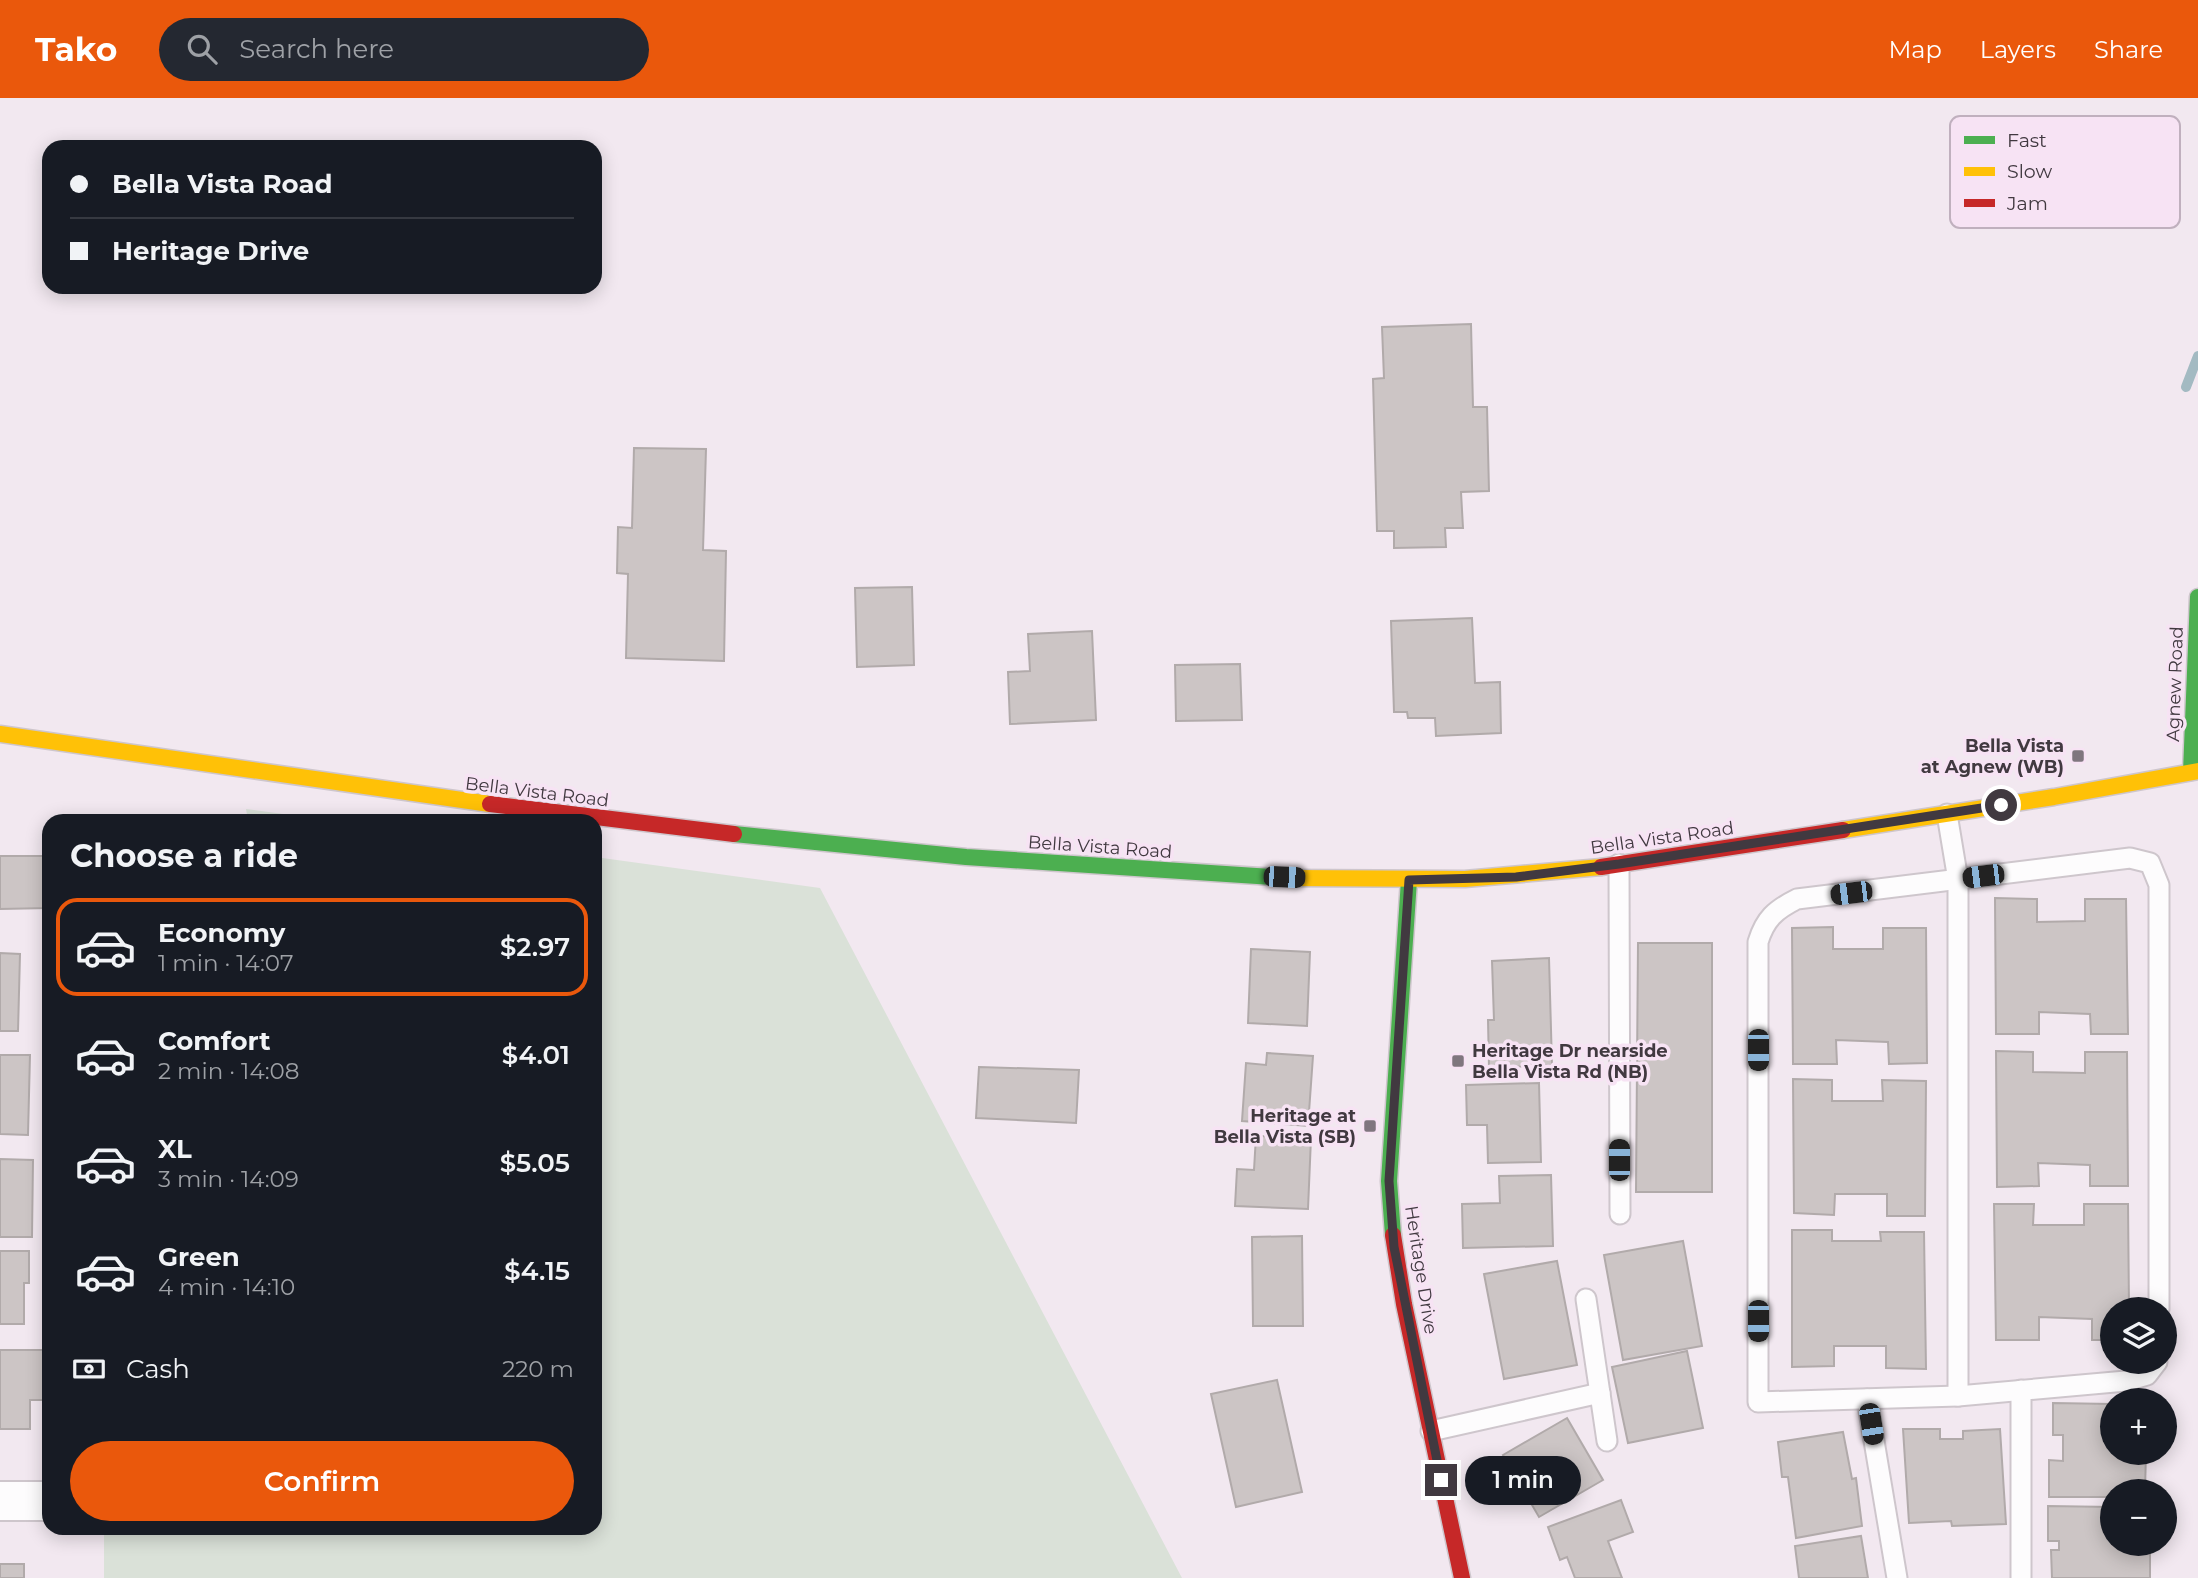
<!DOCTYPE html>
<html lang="en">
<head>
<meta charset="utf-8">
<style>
	:root { --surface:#171b24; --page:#242831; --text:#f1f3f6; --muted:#9ea1a6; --line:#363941; --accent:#ea580c }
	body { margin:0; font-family:Montserrat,sans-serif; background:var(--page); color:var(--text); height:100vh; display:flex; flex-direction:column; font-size:26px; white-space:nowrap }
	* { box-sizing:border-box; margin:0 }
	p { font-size:23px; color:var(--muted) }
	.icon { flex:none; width:38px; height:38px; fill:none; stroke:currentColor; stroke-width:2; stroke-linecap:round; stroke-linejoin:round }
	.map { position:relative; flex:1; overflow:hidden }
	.side { position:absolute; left:42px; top:716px; width:560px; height:721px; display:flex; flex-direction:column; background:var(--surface); border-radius:21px; box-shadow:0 4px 18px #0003 }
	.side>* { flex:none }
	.guide { position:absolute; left:42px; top:42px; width:560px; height:154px; border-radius:21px; box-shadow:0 4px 18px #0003; display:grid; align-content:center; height:154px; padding:0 28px; background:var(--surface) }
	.controls { position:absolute; left:2100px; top:1199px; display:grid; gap:14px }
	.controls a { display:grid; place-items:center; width:77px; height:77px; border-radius:50%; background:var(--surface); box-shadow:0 4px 18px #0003; font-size:35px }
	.end { position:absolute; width:32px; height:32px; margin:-16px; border:9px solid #413940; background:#fff; box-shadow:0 0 0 4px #fff }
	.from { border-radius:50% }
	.bubble { position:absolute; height:49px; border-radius:24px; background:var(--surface); box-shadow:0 4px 18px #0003; font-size:23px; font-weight:600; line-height:49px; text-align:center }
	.car { position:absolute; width:21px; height:42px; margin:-21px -10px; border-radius:9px; box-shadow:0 0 5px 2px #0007; background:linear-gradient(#222 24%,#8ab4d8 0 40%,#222 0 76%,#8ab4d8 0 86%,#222 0) }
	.guide b { display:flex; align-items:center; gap:24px; height:66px; font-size:26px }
	.guide b+b { border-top:2px solid var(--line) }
	.guide i { width:18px; height:18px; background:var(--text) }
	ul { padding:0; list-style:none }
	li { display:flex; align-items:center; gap:21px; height:98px; margin:0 14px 10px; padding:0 14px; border:4px solid transparent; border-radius:21px }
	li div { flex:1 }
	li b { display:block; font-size:26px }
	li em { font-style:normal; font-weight:600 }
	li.current { border-color:var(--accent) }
	li>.icon { width:63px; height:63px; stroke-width:1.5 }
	h2 { padding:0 28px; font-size:32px; line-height:84px }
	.pay { display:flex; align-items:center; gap:18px; height:77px; padding:0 28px; font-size:26px }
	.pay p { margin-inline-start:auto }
	.primary-button { display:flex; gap:14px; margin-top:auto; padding:14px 28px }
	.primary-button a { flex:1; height:80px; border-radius:42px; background:var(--accent); color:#fff; font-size:28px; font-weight:600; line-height:80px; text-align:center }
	header { display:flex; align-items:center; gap:42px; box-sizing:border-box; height:98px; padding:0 35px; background:var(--accent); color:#fff }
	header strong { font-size:33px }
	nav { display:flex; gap:38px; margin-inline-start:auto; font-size:24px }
	.search { width:490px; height:63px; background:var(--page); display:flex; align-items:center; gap:18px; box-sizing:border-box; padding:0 24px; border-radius:38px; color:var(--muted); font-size:26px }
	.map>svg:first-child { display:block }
	.green { fill:#dae1d8 }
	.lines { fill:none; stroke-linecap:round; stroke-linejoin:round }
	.stream { stroke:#a3bac2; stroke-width:10 }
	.building { fill:#ccc5c5; stroke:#b1aaaa; stroke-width:2 }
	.lane-casing { stroke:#cec6cc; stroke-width:23 }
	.street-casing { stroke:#cec6cc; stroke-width:42 }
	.fast-casing { stroke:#cec6cc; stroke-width:19 }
	.slow-casing { stroke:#cec6cc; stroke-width:19 }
	.jam-casing { stroke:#cec6cc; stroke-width:19 }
	.lane { stroke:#fdfcfd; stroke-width:19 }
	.street { stroke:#fdfcfd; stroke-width:38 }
	.fast { stroke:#4caf50; stroke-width:16 }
	.slow { stroke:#ffc107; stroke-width:16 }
	.jam { stroke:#c62828; stroke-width:16 }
	.route { stroke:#413940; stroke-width:9 }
	.poi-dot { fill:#7f767e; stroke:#f7e3f4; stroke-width:2.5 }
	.labels { text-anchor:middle; stroke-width:7; stroke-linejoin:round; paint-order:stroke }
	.street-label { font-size:18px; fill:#413940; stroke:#f7e3f4 }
	.poi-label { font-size:18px; font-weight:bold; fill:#413940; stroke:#f7e3f4; text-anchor:end }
	.key { fill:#f7e3f4; stroke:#c0b0be; stroke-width:2 }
	.key-label { font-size:19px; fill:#413940 }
</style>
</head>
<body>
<header>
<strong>Tako</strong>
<div class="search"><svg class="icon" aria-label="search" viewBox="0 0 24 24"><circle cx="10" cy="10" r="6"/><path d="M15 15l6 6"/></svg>Search here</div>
<nav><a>Map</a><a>Layers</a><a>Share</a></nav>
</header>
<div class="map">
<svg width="2198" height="1480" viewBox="0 0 2198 1480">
	<rect width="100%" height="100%" fill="#f2e8f0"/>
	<!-- green -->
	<g class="green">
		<path d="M246 711 334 723H248Z"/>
		<path d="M595 759 820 790 1182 1480H104V1430H595Z"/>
	</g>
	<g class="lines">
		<!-- stream -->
		<path class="stream" d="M2186 289 2198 258"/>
	</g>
	<!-- building -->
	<g class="building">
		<path d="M1471 226 1473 309H1487L1489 393 1461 394 1463 430H1445L1446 449 1394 450V433H1377L1373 281 1384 280 1382 229Z"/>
		<path d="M634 350 706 351 703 452 726 453 724 563 626 560 628 476 617 475 618 429 632 430Z"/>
		<path d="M912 489 914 567 857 569 855 490Z"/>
		<path d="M1472 520 1475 585 1500 584 1501 635 1436 638 1435 620H1408L1407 614H1394L1391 523Z"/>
		<path d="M1092 533 1096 622 1010 626 1008 574 1030 573 1028 536Z"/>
		<path d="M1240 566 1242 622 1176 623 1175 567Z"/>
		<path d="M0 758H49V810L0 811Z"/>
		<path d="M1995 800 2037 801V824L2085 823V801H2126L2128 936H2091L2090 916 2039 914V936H1996Z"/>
		<path d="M1833 829V851H1883V830H1926L1927 965 1889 966 1888 944 1836 942 1837 966H1793L1792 830Z"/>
		<path d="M1638 845H1712V1094H1636Z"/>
		<path d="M1251 851 1310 854 1307 928 1248 925Z"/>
		<path d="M0 855 20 856 18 933H0Z"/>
		<path d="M1549 860 1552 967 1489 970 1488 922H1494L1492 863Z"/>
		<path d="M1996 953 2033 954V974L2085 975V954H2127L2128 1088H2090V1067L2038 1065 2039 1088 1997 1089Z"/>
		<path d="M1267 955 1313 958 1308 1028 1242 1023 1246 965 1266 967Z"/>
		<path d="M0 957H30L28 1037 0 1036Z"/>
		<path d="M979 969 1079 972 1076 1025 976 1020Z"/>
		<path d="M1793 981 1832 982V1003H1883L1882 982 1926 983 1925 1118H1887V1096H1835L1834 1117 1794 1115Z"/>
		<path d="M1539 985 1541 1064 1488 1065 1487 1027H1467L1466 987Z"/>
		<path d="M1256 1038 1311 1040 1308 1111 1235 1108 1237 1071 1254 1072Z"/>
		<path d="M0 1061 33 1062 32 1139H0Z"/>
		<path d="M1551 1077 1553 1148 1463 1150 1462 1106 1500 1105 1499 1078Z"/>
		<path d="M1994 1106H2034L2033 1127H2084V1106H2128L2129 1211H2112V1242H2092V1221L2039 1219V1242H1996Z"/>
		<path d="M1792 1132H1832V1143H1881L1880 1134H1924L1926 1271 1886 1270V1248H1834V1268L1792 1269Z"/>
		<path d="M1302 1138 1303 1228H1253L1252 1139Z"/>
		<path d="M1683 1143 1702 1248 1623 1262 1604 1157Z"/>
		<path d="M0 1153H29V1185H24V1226H0Z"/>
		<path d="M1557 1163 1577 1267 1504 1281 1484 1176Z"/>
		<path d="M0 1252H49V1302H30V1331H0Z"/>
		<path d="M1687 1253 1703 1330 1628 1345 1612 1269Z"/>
		<path d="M1277 1282 1302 1394 1236 1409 1211 1296Z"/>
		<path d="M2053 1305 2112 1306V1354H2146L2145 1393H2112V1399H2049V1362L2063 1363V1337H2053Z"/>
		<path d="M1567 1320 1603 1382 1539 1419 1503 1357Z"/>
		<path d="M1903 1331H1940V1341H1963V1333L2000 1331 2006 1426 1952 1428 1951 1423 1909 1425Z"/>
		<path d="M1843 1334 1852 1381 1856 1380 1862 1428 1796 1440 1788 1379H1782L1778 1344Z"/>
		<path d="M1621 1402 1633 1434 1608 1443 1622 1480H1575L1567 1459 1560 1462 1548 1429Z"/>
		<path d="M2048 1408 2112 1409V1446H2150V1480H2052L2051 1452H2059V1443H2048Z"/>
		<path d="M1861 1438 1868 1480H1799L1795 1448Z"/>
		<rect x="0" y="1466" width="24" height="14"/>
	</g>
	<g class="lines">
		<!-- lane casing -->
		<g class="lane-casing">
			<g id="lane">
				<path d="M1947 716 1958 782V1298"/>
				<path d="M1619 766 1620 1116"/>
				<path d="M1586 1201 1607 1343"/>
				<path d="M2157 1264 2147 1277 2126 1283 1958 1298 1758 1304V844C1765 821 1775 812 1797 801L2130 760 2150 765 2159 787V1211"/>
				<path d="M2021 1292V1480"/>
				<path d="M1867 1301 1897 1480"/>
				<path d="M1431 1333 1600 1295"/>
			</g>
		</g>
		<!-- street casing -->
		<g class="street-casing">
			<path id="street" d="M0 1403H49"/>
		</g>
		<!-- fast casing -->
		<g class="fast-casing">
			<g id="fast">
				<path d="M2191 674 2198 499"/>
				<path d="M734 736 966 759 1289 780"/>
				<path d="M1393 1137 1389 1083 1409 782"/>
			</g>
		</g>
		<!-- slow casing -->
		<g class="slow-casing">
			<g id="slow">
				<path d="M0 636 490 706"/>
				<path d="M1843 732 2054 699 2198 673"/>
				<path d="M1289 780 1465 781 1601 769"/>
			</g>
		</g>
		<!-- jam casing -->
		<g class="jam-casing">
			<g id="jam">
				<path d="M490 706 734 736"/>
				<path d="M1601 769 1843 732"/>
				<path d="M1393 1137 1404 1206 1462 1480"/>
			</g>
		</g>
		<!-- lane -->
		<use href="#lane" class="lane"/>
		<!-- street -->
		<use href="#street" class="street"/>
		<!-- fast -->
		<use href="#fast" class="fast"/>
		<!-- slow -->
		<use href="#slow" class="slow"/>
		<!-- jam -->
		<use href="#jam" class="jam"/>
	</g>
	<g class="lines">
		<!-- route -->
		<path class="route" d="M1441 1382 1394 1149 1389 1083 1409 782 1516 779 1619 766 2001 707"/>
	</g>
	<!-- markers -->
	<g class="poi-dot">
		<rect x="2071" y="651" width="14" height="14" rx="3.5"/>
		<rect x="1451" y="956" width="14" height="14" rx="3.5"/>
		<rect x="1363" y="1021" width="14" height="14" rx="3.5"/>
	</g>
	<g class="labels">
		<!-- street labels -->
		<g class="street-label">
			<text transform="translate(2175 586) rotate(-88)" y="6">Agnew Road</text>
			<text transform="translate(537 694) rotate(7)" y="6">Bella Vista Road</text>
			<text transform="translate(1662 740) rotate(-8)" y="6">Bella Vista Road</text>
			<text transform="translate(1100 749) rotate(4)" y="6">Bella Vista Road</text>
			<text transform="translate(1421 1172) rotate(81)" y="6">Heritage Drive</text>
		</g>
		<!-- poi labels -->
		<g class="poi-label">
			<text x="2064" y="654">Bella Vista<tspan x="2064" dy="21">at Agnew (WB)</tspan></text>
			<text x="1472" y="959" text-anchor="start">Heritage Dr nearside<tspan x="1472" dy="21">Bella Vista Rd (NB)</tspan></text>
			<text x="1356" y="1024">Heritage at<tspan x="1356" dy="21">Bella Vista (SB)</tspan></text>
		</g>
	</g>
	<!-- legend -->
	<rect x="1950" y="18" width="230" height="112" rx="10" class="key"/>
	<rect x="1964" y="38" width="31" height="8" fill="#4caf50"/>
	<rect x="1964" y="69" width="31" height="9" fill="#ffc107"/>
	<rect x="1964" y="101" width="31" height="8" fill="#c62828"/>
	<g class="key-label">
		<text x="2007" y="49">Fast</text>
		<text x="2007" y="80">Slow</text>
		<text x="2007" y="112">Jam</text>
	</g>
</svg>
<div class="controls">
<a><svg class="icon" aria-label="layers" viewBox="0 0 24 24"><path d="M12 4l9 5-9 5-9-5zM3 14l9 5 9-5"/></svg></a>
<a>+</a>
<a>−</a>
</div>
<i class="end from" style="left:2001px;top:707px"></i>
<i class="end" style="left:1441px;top:1382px"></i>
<div class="bubble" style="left:1465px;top:1358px;width:116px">1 min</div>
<i class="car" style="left:1983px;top:778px;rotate:263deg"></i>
<i class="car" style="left:1284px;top:779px;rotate:92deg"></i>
<i class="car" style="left:1851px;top:795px;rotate:263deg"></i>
<i class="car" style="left:1758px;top:952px;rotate:180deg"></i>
<i class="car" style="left:1619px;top:1062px;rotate:0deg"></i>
<i class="car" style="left:1758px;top:1223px;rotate:180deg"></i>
<i class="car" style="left:1871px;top:1326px;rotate:171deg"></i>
<div class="guide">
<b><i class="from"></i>Bella Vista Road</b>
<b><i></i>Heritage Drive</b>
</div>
<section class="side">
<h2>Choose a ride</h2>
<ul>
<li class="current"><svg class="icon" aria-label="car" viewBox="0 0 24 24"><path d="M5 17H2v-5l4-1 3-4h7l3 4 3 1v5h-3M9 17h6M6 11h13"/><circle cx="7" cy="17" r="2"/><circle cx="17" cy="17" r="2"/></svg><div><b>Economy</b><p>1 min · 14:07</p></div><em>$2.97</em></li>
<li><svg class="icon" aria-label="car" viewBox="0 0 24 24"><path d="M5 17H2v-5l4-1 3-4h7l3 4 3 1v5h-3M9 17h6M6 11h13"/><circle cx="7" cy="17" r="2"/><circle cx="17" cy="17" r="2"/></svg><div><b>Comfort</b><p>2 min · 14:08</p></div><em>$4.01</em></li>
<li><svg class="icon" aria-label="car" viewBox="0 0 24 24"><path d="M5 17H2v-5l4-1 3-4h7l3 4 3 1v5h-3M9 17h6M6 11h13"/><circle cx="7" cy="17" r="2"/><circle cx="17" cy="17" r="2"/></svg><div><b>XL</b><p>3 min · 14:09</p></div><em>$5.05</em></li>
<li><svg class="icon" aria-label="car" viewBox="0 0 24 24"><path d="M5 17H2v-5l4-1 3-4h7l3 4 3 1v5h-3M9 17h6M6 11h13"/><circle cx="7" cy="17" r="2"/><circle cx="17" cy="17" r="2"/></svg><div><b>Green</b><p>4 min · 14:10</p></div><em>$4.15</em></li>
</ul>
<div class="pay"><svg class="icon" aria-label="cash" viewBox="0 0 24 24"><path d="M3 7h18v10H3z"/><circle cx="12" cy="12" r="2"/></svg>Cash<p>220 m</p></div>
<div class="primary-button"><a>Confirm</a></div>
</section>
</div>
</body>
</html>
